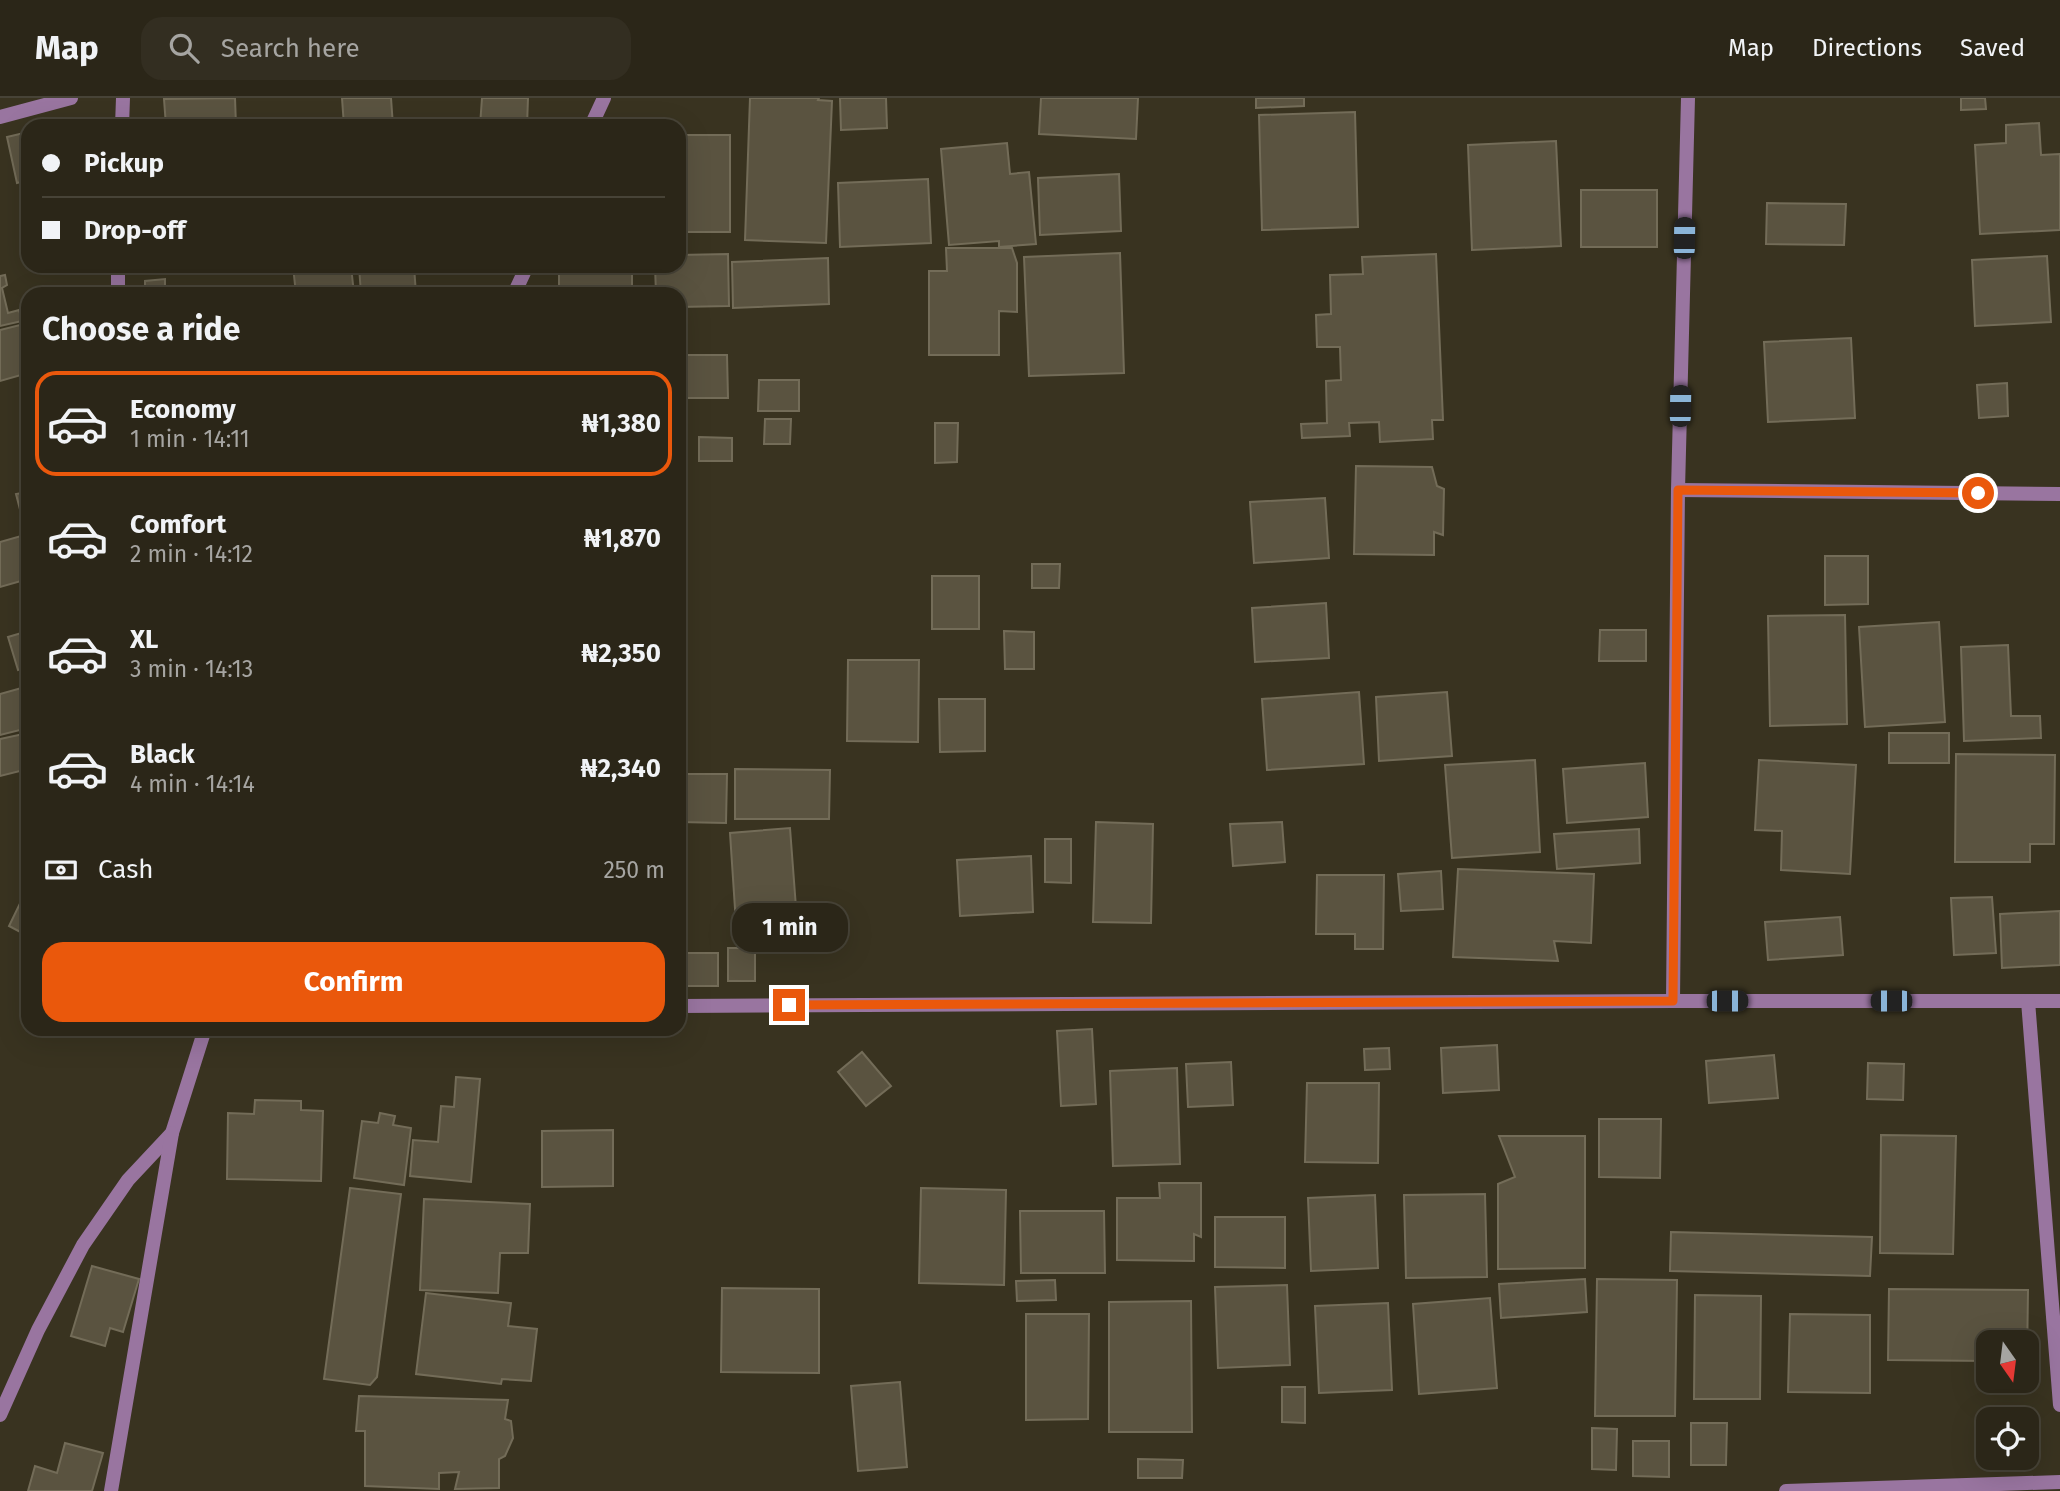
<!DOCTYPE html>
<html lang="en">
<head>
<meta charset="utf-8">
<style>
	:root { --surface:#2b2618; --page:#332e21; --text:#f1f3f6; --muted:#a6a5a2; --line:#474337; --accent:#ea580c }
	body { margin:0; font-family:"Fira Sans",sans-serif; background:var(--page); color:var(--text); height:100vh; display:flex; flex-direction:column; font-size:26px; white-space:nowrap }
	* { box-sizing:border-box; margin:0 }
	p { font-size:23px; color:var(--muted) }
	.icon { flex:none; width:38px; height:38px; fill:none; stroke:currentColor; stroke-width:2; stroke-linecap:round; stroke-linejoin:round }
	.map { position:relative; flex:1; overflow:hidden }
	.panel { position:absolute; left:21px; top:189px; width:665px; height:749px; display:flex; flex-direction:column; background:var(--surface); border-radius:21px; box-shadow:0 7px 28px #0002,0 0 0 2px var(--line) }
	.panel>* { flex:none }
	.top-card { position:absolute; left:21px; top:21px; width:665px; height:154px; border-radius:21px; box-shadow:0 7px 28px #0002,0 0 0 2px var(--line); display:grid; align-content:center; height:154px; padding:0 21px; background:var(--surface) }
	.needle { width:46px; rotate:166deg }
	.buttons { position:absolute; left:1976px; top:1232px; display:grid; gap:14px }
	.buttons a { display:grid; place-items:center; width:63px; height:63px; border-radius:14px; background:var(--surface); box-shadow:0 7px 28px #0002,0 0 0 2px var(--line); font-size:35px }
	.end { position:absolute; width:32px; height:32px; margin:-16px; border:9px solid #ea580c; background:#fff; box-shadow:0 0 0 4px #fff }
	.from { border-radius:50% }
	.bubble { position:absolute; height:49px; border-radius:21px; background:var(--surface); box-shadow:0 7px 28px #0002,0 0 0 2px var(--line); font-size:23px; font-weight:700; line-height:49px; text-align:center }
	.car { position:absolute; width:21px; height:42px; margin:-21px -10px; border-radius:9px; box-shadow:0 0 5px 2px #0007; background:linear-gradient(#222 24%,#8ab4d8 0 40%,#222 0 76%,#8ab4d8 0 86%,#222 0) }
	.top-card b { display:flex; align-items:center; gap:24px; height:66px; font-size:26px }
	.top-card b+b { border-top:2px solid var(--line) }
	.top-card i { width:18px; height:18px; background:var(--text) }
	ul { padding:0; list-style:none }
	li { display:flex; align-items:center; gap:21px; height:105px; margin:0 14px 10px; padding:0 7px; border:4px solid transparent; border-radius:21px }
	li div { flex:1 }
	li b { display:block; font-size:26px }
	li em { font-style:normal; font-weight:700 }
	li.on { border-color:var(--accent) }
	li>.icon { width:63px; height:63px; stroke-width:1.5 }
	h2 { padding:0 21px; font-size:32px; line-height:84px }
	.pay { display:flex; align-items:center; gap:18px; height:77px; padding:0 21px; font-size:26px }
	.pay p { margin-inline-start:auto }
	.button { display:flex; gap:14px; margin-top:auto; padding:14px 21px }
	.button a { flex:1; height:80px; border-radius:21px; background:var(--accent); color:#fff; font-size:28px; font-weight:700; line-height:80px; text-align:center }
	header { display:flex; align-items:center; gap:42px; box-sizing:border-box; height:98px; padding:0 35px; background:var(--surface); border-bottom:2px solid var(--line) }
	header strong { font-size:33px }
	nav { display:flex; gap:38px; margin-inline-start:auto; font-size:24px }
	.search { width:490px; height:63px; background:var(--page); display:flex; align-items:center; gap:18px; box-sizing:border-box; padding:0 24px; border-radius:21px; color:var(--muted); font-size:26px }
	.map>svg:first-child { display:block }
	.building { fill:#5a5340; stroke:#736c58; stroke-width:2 }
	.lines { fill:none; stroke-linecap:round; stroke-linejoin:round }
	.minor { stroke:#9975a0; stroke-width:14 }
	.route { stroke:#ea580c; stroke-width:9 }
</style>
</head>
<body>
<header>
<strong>Map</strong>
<div class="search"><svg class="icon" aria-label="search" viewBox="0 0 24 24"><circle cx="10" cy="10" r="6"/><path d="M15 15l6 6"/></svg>Search here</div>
<nav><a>Map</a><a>Directions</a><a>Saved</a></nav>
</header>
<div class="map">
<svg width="2060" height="1393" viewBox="0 0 2060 1393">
	<rect width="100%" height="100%" fill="#393320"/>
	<!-- building -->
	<g class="building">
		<path d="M235 0 236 28H166L164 1Z"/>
		<path d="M342 0H391L393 28H344Z"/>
		<path d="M482 0H528L527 28H480Z"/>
		<path d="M750 0H819L818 2 832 3 826 145 745 142Z"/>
		<path d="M840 0H886L887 30 841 32Z"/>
		<path d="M1041 0H1138L1136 41 1039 36Z"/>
		<path d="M1256 0H1304V8L1256 10Z"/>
		<path d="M1961 0H1985L1986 11 1961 12Z"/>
		<path d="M1355 14 1358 129 1262 132 1259 17Z"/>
		<path d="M2039 25 2041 57 2060 56V132L1980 136 1975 47 2006 45V27Z"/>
		<path d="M28 34V82L17 85 7 39Z"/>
		<rect x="679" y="37" width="51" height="97"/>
		<path d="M1556 43 1561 148 1472 152 1468 47Z"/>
		<path d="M1007 45 1010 76 1029 74 1036 146 999 149V143L949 147 941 51Z"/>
		<path d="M1119 76 1121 133 1040 137 1038 80Z"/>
		<path d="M928 81 931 145 840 149 838 85Z"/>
		<rect x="1581" y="92" width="76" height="57"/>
		<path d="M1767 105 1846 106 1844 147 1766 146Z"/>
		<path d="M946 150H1012L1017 165V214L999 213V257H929V173H947Z"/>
		<path d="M1120 155 1124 275 1029 278 1024 159Z"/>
		<path d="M728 156 729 208 679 209V196H656L655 168H679V157Z"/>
		<path d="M1436 156 1443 322H1432L1433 341 1380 344 1379 324 1349 325 1350 338 1302 340 1301 326 1327 325 1326 283 1341 282 1340 249H1317L1316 217 1331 216 1330 177 1363 176 1362 159Z"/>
		<path d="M2047 158 2051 224 1975 228 1972 162Z"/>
		<path d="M828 160 829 206 733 210 732 164Z"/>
		<path d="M293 168H351L354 196H296Z"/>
		<path d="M359 168H414L416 196H361Z"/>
		<rect x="559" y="168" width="73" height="28"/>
		<path d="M5 177 7 187 2 190 8 215 19 212 22 223 0 228V178Z"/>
		<path d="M165 181V196H145V183Z"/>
		<path d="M28 225V275L0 283V232Z"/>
		<path d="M1851 240 1855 320 1768 324 1764 244Z"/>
		<path d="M679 257H727L728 300H679Z"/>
		<path d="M759 282H799V313H758Z"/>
		<path d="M2007 285 2008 318 1979 320 1977 287Z"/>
		<path d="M765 321H791L790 346H764Z"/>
		<path d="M935 325H958L957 364 935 365Z"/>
		<path d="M699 339 732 340V363H699Z"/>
		<path d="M1356 368 1432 369 1437 388 1444 391 1443 437 1434 434V457L1354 456Z"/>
		<path d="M28 394V426L24 427 16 396Z"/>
		<path d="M1325 400 1329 460 1254 465 1250 404Z"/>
		<path d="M28 436V481L0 489V444Z"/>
		<path d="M1825 458H1868V506L1825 507Z"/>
		<path d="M1032 466H1060L1059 490H1032Z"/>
		<rect x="932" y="478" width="47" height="53"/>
		<path d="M1326 505 1329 560 1255 564 1252 510Z"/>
		<path d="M1845 517 1847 626 1770 628 1768 518Z"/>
		<path d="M1939 524 1945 624 1865 629 1859 529Z"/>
		<path d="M1600 532H1646V563H1599Z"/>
		<path d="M28 533V569L18 572 8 539Z"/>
		<path d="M1004 533 1034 534V571H1005Z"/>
		<path d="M2008 547 2011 618H2040L2041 640 1964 643 1961 549Z"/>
		<path d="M848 562H919L918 644 847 643Z"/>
		<path d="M25 589 28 602V630L0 637V596Z"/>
		<path d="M1359 594 1364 666 1267 672 1262 601Z"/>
		<path d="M1447 594 1452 658 1379 663 1376 599Z"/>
		<path d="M939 601H985V653L940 654Z"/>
		<path d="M28 635V671L0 678V641Z"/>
		<rect x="1889" y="635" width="60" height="30"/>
		<path d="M1956 656 2055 657 2054 746H2030V764H1955Z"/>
		<path d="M1535 662 1540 754 1452 760 1445 667Z"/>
		<path d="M1759 662 1856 667 1850 776 1781 772 1782 733 1755 732Z"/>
		<path d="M1645 665 1648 719 1567 725 1563 671Z"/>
		<path d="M735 671 830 672 829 721H735Z"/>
		<path d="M679 676H727L726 725 679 724Z"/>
		<path d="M1096 724 1153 726 1151 825 1093 824Z"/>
		<path d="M1282 724 1285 764 1233 768 1230 726Z"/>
		<path d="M790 730 798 836 737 841 730 735Z"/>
		<path d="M1639 731 1640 765 1557 771 1554 736Z"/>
		<path d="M1045 741H1071V785L1045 784Z"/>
		<path d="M1031 758 1033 814 960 818 957 762Z"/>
		<path d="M1458 771 1594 776 1591 845 1554 843 1558 863 1453 859Z"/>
		<path d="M1441 773 1443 811 1401 813 1398 776Z"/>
		<path d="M1317 777H1384L1383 851H1355V836H1316Z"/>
		<path d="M26 793 28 794V838L9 828Z"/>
		<path d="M1992 799 1996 855 1954 857 1951 800Z"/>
		<path d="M2060 813V867L2002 870 2000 816Z"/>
		<path d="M1840 819 1843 857 1768 862 1765 824Z"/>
		<rect x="728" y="850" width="27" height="33"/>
		<rect x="679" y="855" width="39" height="33"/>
		<path d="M1092 931 1096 1006 1061 1008 1057 933Z"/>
		<path d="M1497 947 1499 992 1443 995 1441 950Z"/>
		<path d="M1389 950 1390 971 1365 972 1364 951Z"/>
		<path d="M862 954 891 988 866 1008 838 974Z"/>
		<path d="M1774 957 1778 1000 1709 1005 1706 963Z"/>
		<path d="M1231 964 1233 1007 1188 1009 1186 966Z"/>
		<path d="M1868 965 1904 966 1903 1002 1867 1001Z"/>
		<path d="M1177 970 1180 1066 1113 1068 1110 973Z"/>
		<path d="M456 979 480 981 471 1084 410 1078 413 1042 438 1044 441 1008 454 1009Z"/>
		<path d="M1307 985H1379L1378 1065 1305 1064Z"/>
		<path d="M255 1002 301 1003V1012L323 1013 321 1083 227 1081 228 1015 254 1016Z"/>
		<path d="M380 1015 395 1018 393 1027 411 1030 404 1087 354 1080 362 1023 378 1025Z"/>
		<path d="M1599 1021H1661L1660 1080 1599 1079Z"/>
		<path d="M613 1032V1088L542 1089V1033Z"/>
		<path d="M1881 1037 1956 1038 1953 1156 1880 1155Z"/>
		<path d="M1499 1038H1585V1170L1498 1171V1086L1515 1079Z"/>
		<path d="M1159 1085H1201V1139L1194 1136V1163L1117 1162V1100H1160Z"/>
		<path d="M350 1090 401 1096 377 1279 370 1287 324 1281Z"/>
		<path d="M921 1090 1006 1092 1004 1187 919 1185Z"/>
		<path d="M1485 1096 1487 1179 1406 1180 1404 1097Z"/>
		<path d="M1375 1097 1378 1170 1311 1173 1308 1100Z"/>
		<path d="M424 1101 530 1106 528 1155H500L498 1195 420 1192Z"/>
		<path d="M1020 1113H1104L1105 1175H1021Z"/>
		<path d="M1215 1119H1285V1170L1215 1169Z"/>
		<path d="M1671 1134 1872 1139 1870 1178 1670 1173Z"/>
		<path d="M92 1168 139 1181 123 1234 110 1230 105 1248 71 1238Z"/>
		<path d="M1585 1181 1587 1214 1501 1220 1499 1186Z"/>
		<path d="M1597 1181 1677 1182 1675 1318H1595Z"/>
		<path d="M1055 1182 1056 1202 1017 1203 1016 1183Z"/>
		<path d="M1287 1187 1290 1267 1218 1270 1215 1189Z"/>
		<path d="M722 1190 819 1191V1275L721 1274Z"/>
		<path d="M1889 1191 2028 1192 2027 1263 2026 1244H1988V1263L1888 1262Z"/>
		<path d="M426 1195 511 1205 508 1228 537 1231 531 1283 502 1281 501 1286 416 1276Z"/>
		<path d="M1695 1197 1761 1198 1760 1301H1694Z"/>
		<path d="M1490 1200 1497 1290 1419 1296 1413 1206Z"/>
		<path d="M1191 1203 1192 1334H1109V1204Z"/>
		<path d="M1388 1205 1392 1292 1319 1295 1315 1208Z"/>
		<path d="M1026 1216H1089L1088 1321 1026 1322Z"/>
		<path d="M1790 1216 1870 1217V1295L1788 1294Z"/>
		<path d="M900 1284 907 1369 858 1373 851 1288Z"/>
		<path d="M1282 1289H1305V1325L1282 1324Z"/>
		<path d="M359 1298 508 1302 505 1321 511 1323 513 1340 505 1358 499 1361V1390L455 1391 459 1374 439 1375V1391L365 1388V1333H356Z"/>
		<path d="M1691 1325H1727L1726 1367H1691Z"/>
		<path d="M1592 1330 1617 1331 1616 1372 1592 1371Z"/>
		<path d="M1633 1343H1669V1379L1633 1378Z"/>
		<path d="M65 1345 103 1355 92 1393H28L35 1368 57 1375Z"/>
		<path d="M1138 1361 1183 1362 1182 1380H1138Z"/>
	</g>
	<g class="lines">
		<!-- minor -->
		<g class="minor">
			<path d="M1688 0 1678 392 1673 903H2060"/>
			<path d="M0 19 71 0"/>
			<path d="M122 28 123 0"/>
			<path d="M591 28 604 0"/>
			<path d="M118 196V168"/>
			<path d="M514 196 527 168"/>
			<path d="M1678 392 2060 396"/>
			<path d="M2028 903 2060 1307"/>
			<path d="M679 908 1673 903"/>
			<path d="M0 1317 38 1232 83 1147 128 1082 172 1035 205 931"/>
			<path d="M111 1393 172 1035"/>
			<path d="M1786 1393 2060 1384"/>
		</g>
	</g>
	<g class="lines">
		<!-- route -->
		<path class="route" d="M789 907 1673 903 1678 392 1978 395"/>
	</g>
</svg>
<div class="buttons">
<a><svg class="needle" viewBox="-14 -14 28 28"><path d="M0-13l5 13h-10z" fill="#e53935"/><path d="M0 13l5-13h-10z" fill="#a6a5a2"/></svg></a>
<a><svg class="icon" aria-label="locate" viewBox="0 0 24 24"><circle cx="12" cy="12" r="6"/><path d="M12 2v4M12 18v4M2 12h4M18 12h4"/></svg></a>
</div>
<i class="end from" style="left:1978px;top:395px"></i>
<i class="end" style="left:789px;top:907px"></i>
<div class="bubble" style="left:732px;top:805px;width:116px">1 min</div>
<i class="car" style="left:1684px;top:140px;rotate:1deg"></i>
<i class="car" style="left:1680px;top:308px;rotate:1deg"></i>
<i class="car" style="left:1727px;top:903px;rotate:90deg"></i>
<i class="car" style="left:1891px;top:903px;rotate:270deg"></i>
<div class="top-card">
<b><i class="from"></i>Pickup</b>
<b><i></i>Drop-off</b>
</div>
<section class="panel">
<h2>Choose a ride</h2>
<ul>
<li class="on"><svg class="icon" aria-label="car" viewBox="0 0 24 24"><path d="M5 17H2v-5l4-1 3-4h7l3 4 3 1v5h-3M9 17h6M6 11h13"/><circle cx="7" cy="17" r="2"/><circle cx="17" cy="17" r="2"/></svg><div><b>Economy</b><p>1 min · 14:11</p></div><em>₦1,380</em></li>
<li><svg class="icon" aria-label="car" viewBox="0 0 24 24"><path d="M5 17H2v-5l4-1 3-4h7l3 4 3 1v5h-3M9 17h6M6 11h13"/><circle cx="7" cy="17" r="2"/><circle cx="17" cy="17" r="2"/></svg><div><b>Comfort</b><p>2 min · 14:12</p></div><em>₦1,870</em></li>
<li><svg class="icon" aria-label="car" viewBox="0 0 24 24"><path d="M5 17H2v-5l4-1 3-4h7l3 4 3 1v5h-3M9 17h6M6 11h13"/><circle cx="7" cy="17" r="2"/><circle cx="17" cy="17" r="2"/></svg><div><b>XL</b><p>3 min · 14:13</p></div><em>₦2,350</em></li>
<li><svg class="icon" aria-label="car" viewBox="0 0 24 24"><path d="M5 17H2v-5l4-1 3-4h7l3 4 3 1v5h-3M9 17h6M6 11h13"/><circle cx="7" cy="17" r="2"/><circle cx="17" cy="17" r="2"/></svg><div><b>Black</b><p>4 min · 14:14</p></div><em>₦2,340</em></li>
</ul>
<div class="pay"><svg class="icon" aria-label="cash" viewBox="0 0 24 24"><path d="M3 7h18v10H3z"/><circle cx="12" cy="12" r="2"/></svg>Cash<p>250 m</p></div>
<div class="button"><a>Confirm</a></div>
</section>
</div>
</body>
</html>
